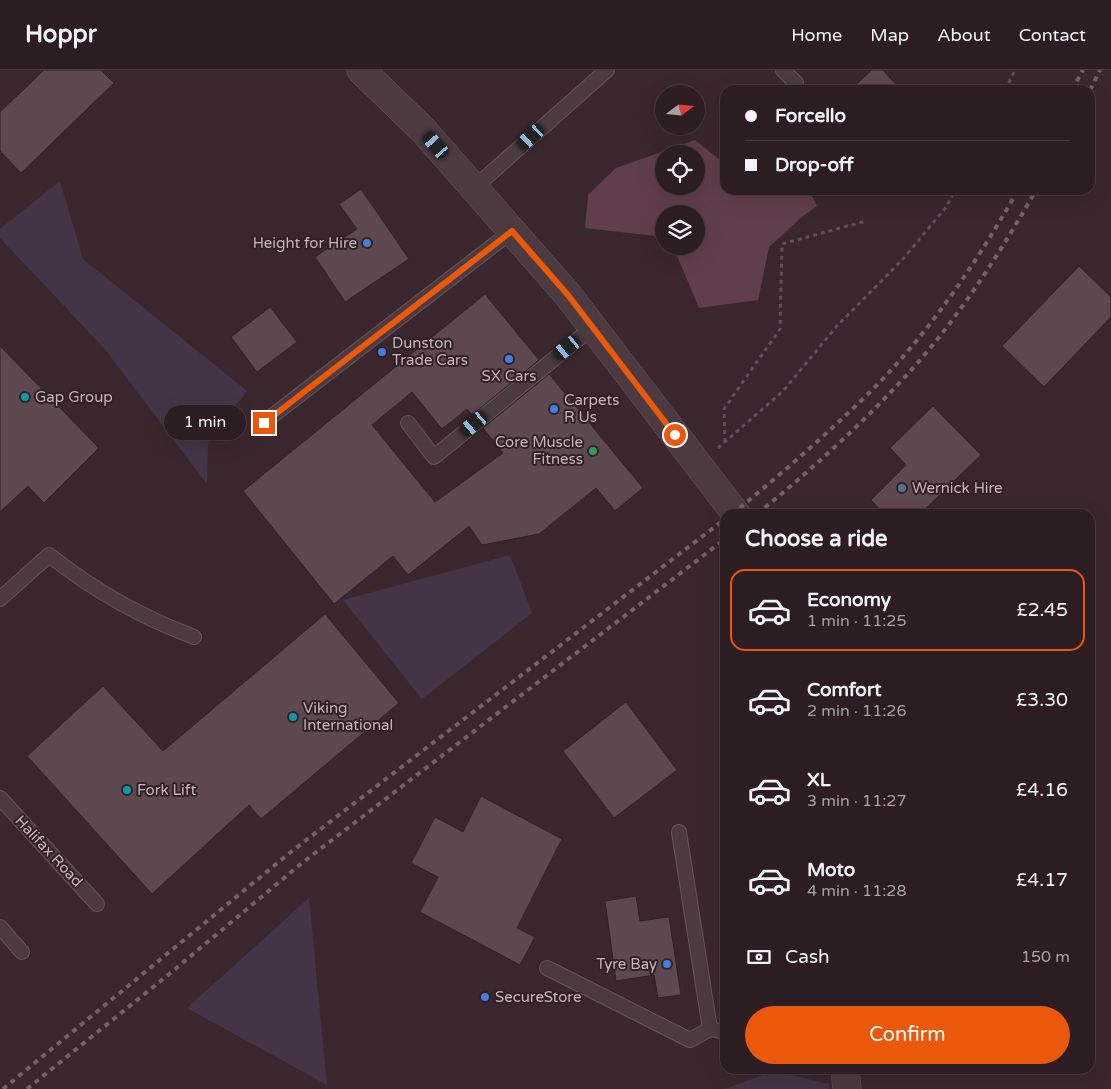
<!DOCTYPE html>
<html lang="en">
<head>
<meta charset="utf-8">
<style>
	:root { --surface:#2c1d22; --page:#34262a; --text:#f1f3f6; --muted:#a6a2a5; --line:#483b40; --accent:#ea580c }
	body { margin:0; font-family:"Varela Round",sans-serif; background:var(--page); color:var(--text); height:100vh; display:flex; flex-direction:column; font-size:19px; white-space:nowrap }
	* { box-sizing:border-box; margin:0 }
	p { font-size:16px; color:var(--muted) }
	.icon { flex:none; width:28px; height:28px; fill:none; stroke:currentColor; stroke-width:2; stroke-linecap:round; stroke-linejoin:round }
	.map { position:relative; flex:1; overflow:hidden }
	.sheet { position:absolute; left:720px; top:439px; width:375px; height:565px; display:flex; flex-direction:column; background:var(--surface); border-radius:15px; box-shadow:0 5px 20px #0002,0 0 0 1px var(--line) }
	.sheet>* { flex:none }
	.banner { position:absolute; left:720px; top:15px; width:375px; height:110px; border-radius:15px; box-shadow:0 5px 20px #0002,0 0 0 1px var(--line); display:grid; align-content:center; height:110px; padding:0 25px; background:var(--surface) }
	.needle { width:32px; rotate:74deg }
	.tools { position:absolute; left:655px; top:15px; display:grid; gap:10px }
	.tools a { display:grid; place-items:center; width:50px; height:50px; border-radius:50%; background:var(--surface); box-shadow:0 5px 20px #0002,0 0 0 1px var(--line); font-size:25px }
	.end { position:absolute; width:22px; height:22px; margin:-11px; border:6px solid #ea580c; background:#fff; box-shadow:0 0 0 2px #fff }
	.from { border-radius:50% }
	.bubble { position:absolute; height:35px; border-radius:18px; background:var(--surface); box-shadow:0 5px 20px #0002,0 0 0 1px var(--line); font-size:16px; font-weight:600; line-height:35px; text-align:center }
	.car { position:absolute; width:15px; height:30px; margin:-15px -8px; border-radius:6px; box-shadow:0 0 4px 1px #0007; background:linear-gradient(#222 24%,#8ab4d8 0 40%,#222 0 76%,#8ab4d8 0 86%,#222 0) }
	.banner b { display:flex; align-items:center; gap:18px; height:48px; font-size:19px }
	.banner b+b { border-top:1px solid var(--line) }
	.banner i { width:12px; height:12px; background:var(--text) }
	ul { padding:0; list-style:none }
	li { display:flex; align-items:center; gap:15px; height:82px; margin:0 10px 8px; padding:0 15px; border:2px solid transparent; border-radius:15px }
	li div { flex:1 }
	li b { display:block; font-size:19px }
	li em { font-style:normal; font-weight:600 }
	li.active { border-color:var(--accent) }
	li>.icon { width:45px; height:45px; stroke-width:1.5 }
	h2 { padding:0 25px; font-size:22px; line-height:60px }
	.pay { display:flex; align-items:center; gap:12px; height:55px; padding:0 25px; font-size:19px }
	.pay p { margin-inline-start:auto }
	.cta { display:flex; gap:10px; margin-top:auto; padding:10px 25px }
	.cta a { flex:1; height:58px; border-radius:30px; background:var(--accent); color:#fff; font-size:20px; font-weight:600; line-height:58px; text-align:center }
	header { display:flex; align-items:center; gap:30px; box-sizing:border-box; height:70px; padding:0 25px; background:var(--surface); border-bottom:1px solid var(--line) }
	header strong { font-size:24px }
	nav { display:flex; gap:28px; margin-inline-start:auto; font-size:18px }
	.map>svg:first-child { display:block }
	.green { fill:#453447 }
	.water { fill:#613e4b; fill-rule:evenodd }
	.building { fill:#5e4850; stroke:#322127 }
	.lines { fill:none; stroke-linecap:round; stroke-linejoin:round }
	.service-casing { stroke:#66555b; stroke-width:16 }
	.tertiary-casing { stroke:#66555b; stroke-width:29 }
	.path { stroke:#614f5e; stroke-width:3; stroke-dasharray:4 4; stroke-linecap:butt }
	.service { stroke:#4b3a40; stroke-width:14 }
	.tertiary { stroke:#4b3a40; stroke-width:28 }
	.rail { stroke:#746167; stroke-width:4; stroke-dasharray:5 5; stroke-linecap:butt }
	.route { stroke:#ea580c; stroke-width:6 }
	.shop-dot { fill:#3f7fe0; stroke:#301f25; stroke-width:2 }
	.culture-dot { fill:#0f9aa8; stroke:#301f25; stroke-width:2 }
	.leisure-dot { fill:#2e9e5b; stroke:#301f25; stroke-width:2 }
	.service-dot { fill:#5c6f8a; stroke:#301f25; stroke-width:2 }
	.labels { text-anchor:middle; stroke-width:4; stroke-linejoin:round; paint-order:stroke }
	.poi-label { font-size:15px; fill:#c6b6bb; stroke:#301f25; text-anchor:start }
	.street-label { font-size:15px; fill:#c6b6bb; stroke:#301f25 }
</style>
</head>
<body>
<header>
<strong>Hoppr</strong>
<nav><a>Home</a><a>Map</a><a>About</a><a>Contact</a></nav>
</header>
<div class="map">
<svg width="1111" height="1019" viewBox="0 0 1111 1019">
	<rect width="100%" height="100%" fill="#3a272e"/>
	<!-- green -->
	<g class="green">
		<path d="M60 111 83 189 247 321 208 373 207 414 104 278 0 168V159Z"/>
		<path d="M510 485 532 543 422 629 343 530Z"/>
		<path d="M309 828 327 1015 187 938Z"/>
		<path d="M774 1001 829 1014V1019H725Z"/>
	</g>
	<!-- water -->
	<path class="water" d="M695 70 725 94V120H809L817 136 803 146 769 177 758 230 699 238 673 176H696V144H664V167L585 158 588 125 616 98ZM664 84H696V116H664Z"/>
	<!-- building -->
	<g class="building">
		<path d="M44 0H101L114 13 21 103 0 81V42Z"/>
		<path d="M872 0H883L901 20H850Z"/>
		<path d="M361 119 409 189 345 232 315 187 357 159 339 134Z"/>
		<path d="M1079 196 1111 227V247L1044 317 1002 276Z"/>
		<path d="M485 224 539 290 472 345 467 339 442 359 412 322 372 355 435 432 503 383 483 358 549 304 643 418 615 441 596 418 539 464 482 475 469 456 408 505 393 486 334 534 243 421Z"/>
		<path d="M270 237 297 272 257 302 231 267Z"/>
		<path d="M0 276 99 378 44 433 28 416 0 442Z"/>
		<path d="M933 336 981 385 920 444H884L871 430 906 395 890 378Z"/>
		<path d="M325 544 399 633 261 749 249 735 152 824 27 686 103 616 163 681Z"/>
		<path d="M626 632 677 700 614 748 563 681Z"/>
		<path d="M481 726 562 769 517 858 535 867 520 895 420 842 438 807 411 793 435 747 463 762Z"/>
		<path d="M636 826 640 851 669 847 681 925 658 928 654 905 616 911 605 831Z"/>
	</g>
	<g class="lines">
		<!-- service casing -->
		<g class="service-casing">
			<g id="service">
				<path d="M783 0 796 13"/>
				<path d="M474 118 607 0"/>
				<path d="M263 353 512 161"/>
				<path d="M408 353 434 387 593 257"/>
				<path d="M0 529 49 485C95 521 139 546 194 567"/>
				<path d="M0 728 97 834"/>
				<path d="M679 762 710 959"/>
				<path d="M0 857 22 882"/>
				<path d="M547 898 690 970 710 959 725 962"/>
			</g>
		</g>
		<!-- tertiary casing -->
		<g class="tertiary-casing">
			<g id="tertiary">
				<path d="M361 0 423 60 568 225 736 444"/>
				<path d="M845 999 847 1019"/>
			</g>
		</g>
		<!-- path -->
		<g class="path">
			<path d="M1005 20 1015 0"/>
			<path d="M725 372 724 339 780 259 782 174 866 151"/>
			<path d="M718 378 783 321 837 256 903 189 947 136 955 120"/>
		</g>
		<!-- service -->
		<use href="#service" class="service"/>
		<!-- tertiary -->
		<use href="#tertiary" class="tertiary"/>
		<!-- rail -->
		<g class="rail">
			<path d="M1072 20 1083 0"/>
			<path d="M1090 20 1100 0"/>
			<path d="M732 444C779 406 825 366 868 324 928 265 977 192 1018 120"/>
			<path d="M757 444C821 392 888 331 940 266 976 220 1007 171 1036 120"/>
			<path d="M3 1019 292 781 725 449"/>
			<path d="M27 1019 168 905 302 793 725 469"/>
		</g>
	</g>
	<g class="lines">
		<!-- route -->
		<path class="route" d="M264 353 512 161 568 225 675 365"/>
	</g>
	<!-- markers -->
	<g class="shop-dot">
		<circle cx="367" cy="173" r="5"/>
		<circle cx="382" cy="282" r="5"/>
		<circle cx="509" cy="289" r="5"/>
		<circle cx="554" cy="339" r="5"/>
		<circle cx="667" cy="894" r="5"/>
		<circle cx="485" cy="927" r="5"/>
	</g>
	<g class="culture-dot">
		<circle cx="25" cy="327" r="5"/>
		<circle cx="293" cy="647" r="5"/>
		<circle cx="127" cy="720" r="5"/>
	</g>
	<circle class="leisure-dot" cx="593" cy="381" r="5"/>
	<circle class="service-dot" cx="902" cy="418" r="5"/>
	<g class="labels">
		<!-- poi labels -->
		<g class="poi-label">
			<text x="357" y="178" text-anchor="end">Height for Hire</text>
			<text x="392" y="278">Dunston<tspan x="392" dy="17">Trade Cars</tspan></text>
			<text x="509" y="311" text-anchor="middle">SX Cars</text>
			<text x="35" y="332">Gap Group</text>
			<text x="564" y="335">Carpets<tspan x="564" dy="17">R Us</tspan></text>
			<text x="583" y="377" text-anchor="end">Core Muscle<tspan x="583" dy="17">Fitness</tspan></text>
			<text x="912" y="423">Wernick Hire</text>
			<text x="303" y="643">Viking<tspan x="303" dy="17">International</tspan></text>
			<text x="137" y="725">Fork Lift</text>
			<text x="657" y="899" text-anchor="end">Tyre Bay</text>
			<text x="495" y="932">SecureStore</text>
		</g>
		<!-- street labels -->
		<g class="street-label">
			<text transform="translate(49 781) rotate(47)" y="5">Halifax Road</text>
		</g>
	</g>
</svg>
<div class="tools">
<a><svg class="needle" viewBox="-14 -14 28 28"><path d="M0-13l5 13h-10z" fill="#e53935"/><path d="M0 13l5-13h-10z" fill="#a6a2a5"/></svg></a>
<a><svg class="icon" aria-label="locate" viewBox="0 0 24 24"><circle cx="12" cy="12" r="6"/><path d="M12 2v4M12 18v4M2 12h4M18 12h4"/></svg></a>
<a><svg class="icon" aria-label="layers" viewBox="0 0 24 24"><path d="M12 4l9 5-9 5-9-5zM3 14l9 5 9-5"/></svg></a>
</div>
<i class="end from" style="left:675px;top:365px"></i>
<i class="end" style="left:264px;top:353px"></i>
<div class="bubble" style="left:164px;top:335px;width:82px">1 min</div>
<i class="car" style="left:531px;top:67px;rotate:228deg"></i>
<i class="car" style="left:436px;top:75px;rotate:319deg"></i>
<i class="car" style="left:567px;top:278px;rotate:231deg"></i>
<i class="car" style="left:474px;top:354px;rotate:230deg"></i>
<div class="banner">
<b><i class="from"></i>Forcello</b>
<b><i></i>Drop-off</b>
</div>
<section class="sheet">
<h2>Choose a ride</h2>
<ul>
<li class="active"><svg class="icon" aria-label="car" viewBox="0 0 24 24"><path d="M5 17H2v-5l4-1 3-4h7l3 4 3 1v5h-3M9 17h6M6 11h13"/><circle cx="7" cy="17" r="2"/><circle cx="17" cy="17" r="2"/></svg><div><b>Economy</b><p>1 min · 11:25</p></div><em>£2.45</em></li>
<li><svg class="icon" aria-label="car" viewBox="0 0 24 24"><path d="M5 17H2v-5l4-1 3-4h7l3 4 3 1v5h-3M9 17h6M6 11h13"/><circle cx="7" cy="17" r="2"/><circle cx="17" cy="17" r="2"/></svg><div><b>Comfort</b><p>2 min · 11:26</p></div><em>£3.30</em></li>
<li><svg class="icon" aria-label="car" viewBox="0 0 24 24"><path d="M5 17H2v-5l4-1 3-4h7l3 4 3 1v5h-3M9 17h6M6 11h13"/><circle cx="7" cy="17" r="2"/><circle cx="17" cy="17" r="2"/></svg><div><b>XL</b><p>3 min · 11:27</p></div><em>£4.16</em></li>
<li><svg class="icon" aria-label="car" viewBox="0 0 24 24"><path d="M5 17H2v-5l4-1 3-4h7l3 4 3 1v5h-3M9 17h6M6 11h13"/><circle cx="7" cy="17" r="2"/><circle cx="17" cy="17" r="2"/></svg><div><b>Moto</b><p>4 min · 11:28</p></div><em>£4.17</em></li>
</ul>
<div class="pay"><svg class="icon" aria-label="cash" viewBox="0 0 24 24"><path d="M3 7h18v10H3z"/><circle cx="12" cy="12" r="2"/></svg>Cash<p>150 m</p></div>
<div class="cta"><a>Confirm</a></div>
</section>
</div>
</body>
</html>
